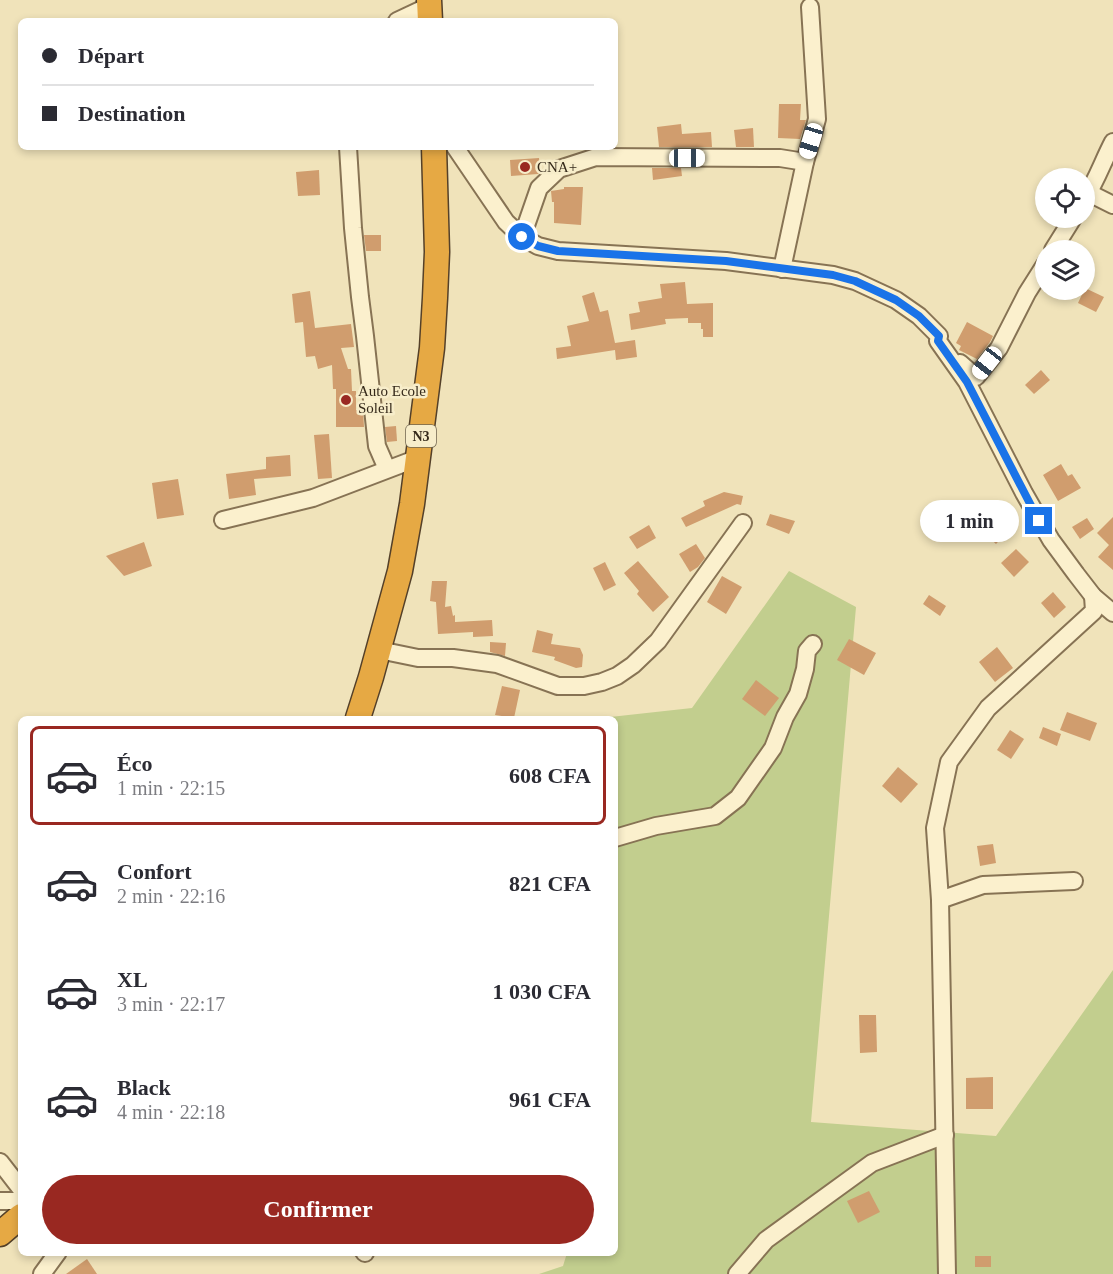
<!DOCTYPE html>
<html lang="fr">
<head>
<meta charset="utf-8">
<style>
	:root { --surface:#fff; --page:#f7f7f7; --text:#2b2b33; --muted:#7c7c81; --line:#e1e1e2; --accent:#992821 }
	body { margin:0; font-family:Georgia,serif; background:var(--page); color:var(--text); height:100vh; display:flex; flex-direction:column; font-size:22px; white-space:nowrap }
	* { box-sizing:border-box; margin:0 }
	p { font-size:20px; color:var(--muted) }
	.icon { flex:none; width:33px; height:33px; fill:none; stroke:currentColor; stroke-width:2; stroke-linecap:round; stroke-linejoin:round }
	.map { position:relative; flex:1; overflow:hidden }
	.drawer { position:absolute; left:18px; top:716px; width:600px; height:540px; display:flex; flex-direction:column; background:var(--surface); border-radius:9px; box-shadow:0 3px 9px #0003 }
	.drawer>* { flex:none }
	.hud { position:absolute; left:18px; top:18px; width:600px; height:132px; border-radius:9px; box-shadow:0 3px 9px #0003; display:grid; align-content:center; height:132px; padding:0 24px; background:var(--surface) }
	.fabs { position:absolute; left:1035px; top:168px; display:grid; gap:12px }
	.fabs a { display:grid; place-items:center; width:60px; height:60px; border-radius:50%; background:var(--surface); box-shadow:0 3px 9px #0003; font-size:30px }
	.end { position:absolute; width:27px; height:27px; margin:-14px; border:8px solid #1a73e8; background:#fff; box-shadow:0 0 0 3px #fff }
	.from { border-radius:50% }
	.bubble { position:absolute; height:42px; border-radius:21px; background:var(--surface); box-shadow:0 3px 9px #0003; font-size:20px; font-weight:800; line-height:42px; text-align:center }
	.car { position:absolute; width:18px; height:36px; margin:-18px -9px; border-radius:8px; box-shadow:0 0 4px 2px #0007; background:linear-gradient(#fff 24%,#345 0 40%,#fff 0 76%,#345 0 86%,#fff 0) }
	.hud b { display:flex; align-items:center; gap:21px; height:57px; font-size:22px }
	.hud b+b { border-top:2px solid var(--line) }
	.hud i { width:15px; height:15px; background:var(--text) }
	ul { padding:10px 0 0; list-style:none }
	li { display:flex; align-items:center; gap:18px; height:99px; margin:0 12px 9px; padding:0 12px; border:3px solid transparent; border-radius:9px }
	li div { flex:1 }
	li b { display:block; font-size:22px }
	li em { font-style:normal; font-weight:800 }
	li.selected { border-color:var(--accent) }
	li>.icon { width:54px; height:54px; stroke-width:1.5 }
	.cta { display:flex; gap:12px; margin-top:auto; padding:12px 24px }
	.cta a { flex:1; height:69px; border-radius:36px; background:var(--accent); color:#fff; font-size:24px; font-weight:800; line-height:69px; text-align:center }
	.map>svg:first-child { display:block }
	.green { fill:#c2ce8e }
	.building { fill:#d09d6e }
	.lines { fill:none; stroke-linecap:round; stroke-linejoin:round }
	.minor-casing { stroke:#877354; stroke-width:20 }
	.highway-casing { stroke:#544029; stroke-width:27 }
	.minor { stroke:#fbf0cd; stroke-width:16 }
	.highway { stroke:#e6a944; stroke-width:24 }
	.route { stroke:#1a73e8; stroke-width:8 }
	.poi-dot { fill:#992821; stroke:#f7edca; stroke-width:2 }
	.labels { text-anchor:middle; stroke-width:5; stroke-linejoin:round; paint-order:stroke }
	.shield { fill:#f7edca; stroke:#6f644f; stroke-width:1.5 }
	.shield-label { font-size:14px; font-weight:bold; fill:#35291a }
	.poi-label { font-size:15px; fill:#35291a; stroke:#f7edca; text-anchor:start }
</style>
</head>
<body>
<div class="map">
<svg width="1113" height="1274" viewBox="0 0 1113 1274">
	<rect width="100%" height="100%" fill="#f0e3ba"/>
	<!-- green -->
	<path class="green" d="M789 571 856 607 811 1122 996 1136 1113 970V1274H539L563 1266 567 1253 615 1252V718H601L692 708Z"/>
	<!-- building -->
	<g class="building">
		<path d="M779 104H801L800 120H806L800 139 778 138Z"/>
		<path d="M681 124 682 134 711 132 712 147H659L657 127Z"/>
		<path d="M753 128 754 147H736L734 130Z"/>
		<path d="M539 158 540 172 538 174 511 176 510 160Z"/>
		<path d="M652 168H681L682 176 653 180Z"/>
		<path d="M319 170 320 195 298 196 296 172Z"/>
		<path d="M564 187H583L581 225 554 223V202H552L551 191 564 189Z"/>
		<path d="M364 235H381V251H366Z"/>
		<path d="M685 282 687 304 713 303V337H703V329H701V323H688V318L665 319 666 324 631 330 629 314 640 312 638 302 662 298 660 284Z"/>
		<path d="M1085 288 1104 297 1096 312 1078 303Z"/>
		<path d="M310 291 315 328 351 324 354 347 341 348 348 369H351L352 391H356V410H363L364 427H336V389H333L332 365 318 369 315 356 306 357 303 322 295 323 292 294Z"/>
		<path d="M594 292 600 312 608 310 615 343 635 340 637 357 616 360 615 350 557 359 556 348 571 346 567 326 589 321 582 296Z"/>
		<path d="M967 322 993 336 990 342 977 359 959 350 961 346 956 343Z"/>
		<path d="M1041 370 1050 380 1034 394 1025 385Z"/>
		<path d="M396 426 397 441 387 442 385 427Z"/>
		<path d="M329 434 332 478 318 479 314 435Z"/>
		<path d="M290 455 291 476 254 479 256 495 229 499 226 474 266 469V457Z"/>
		<path d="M1061 464 1068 476 1072 474 1081 488 1058 501 1043 475Z"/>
		<path d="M178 479 184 515 157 519 152 483Z"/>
		<path d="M724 492 743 496 741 505 737 504 686 527 681 518 705 506 703 501Z"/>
		<path d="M770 514 795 521 789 534 766 525Z"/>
		<path d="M994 516 1009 530 996 544 981 530Z"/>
		<path d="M1113 517V570L1098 557 1109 545 1097 533Z"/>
		<path d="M1087 518 1094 529 1080 539 1072 527Z"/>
		<path d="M649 525 656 538 637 549 629 537Z"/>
		<path d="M144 542 152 566 124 576 106 556Z"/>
		<path d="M696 544 705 558 698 567 690 572 679 554Z"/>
		<path d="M1016 549 1029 562 1014 577 1001 563Z"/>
		<path d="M638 561 669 597 653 612 637 594 639 591 624 573Z"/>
		<path d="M605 562 616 585 604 591 593 568Z"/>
		<path d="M722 576 742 587 726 614 707 602Z"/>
		<path d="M432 581H447L445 607 451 606 453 616 455 615V622L492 620 493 636 473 637V632L438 634 436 602 430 601Z"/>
		<path d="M1053 592 1066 607 1054 618 1041 603Z"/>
		<path d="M929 595 946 606 940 616 923 604Z"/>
		<path d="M537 630 553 634 551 644 580 648 583 655 582 667 576 668 554 660 555 657 532 652Z"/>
		<path d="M849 639 876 653 864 675 837 660Z"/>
		<path d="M490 642 506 643 505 656 490 652Z"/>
		<path d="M997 647 1013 668 995 682 979 662Z"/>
		<path d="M756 680 779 698 765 716 742 699Z"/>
		<path d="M502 686 520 690 514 718 495 715Z"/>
		<path d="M1067 712 1097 723 1090 741 1060 730Z"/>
		<path d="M1043 727 1061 734 1057 746 1039 738Z"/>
		<path d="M1010 730 1024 739 1011 759 997 750Z"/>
		<path d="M898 767 918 784 901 803 882 786Z"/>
		<path d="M993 844 996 863 980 866 977 846Z"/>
		<path d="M859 1015H876L877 1052 860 1053Z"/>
		<path d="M993 1077V1109H966V1078Z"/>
		<path d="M869 1191 880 1212 858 1223 847 1201Z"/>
		<rect x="975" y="1256" width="16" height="11"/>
		<path d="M87 1259 97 1274H66Z"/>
	</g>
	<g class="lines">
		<!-- minor casing -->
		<g class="minor-casing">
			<g id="minor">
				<path d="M397 21 429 6"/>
				<path d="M348 147 353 228 360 297 365 336 377 446 387 469"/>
				<path d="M455 147 506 222 522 237 538 246 558 251 726 261 833 275 855 281 896 300 919 316 939 336 938 341 967 382 1024 493 1051 540 1076 574 1093 596 1113 613"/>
				<path d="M1089 193 1113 205"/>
				<path d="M1084 200C1096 182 1103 161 1113 142"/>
				<path d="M522 237 539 188 559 169 596 157 780 158 805 162"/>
				<path d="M1053 250 1073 218"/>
				<path d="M782 269 805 162 817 119 810 7"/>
				<path d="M960 363 976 377 999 348 1027 293 1046 263"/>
				<path d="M223 520 313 498 418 458"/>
				<path d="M379 650 418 658H453L497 664 558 686H584L602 682 617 676 633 665 658 641 743 523"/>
				<path d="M615 838 656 826 715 816 738 798 773 748 785 717 798 694 805 669 807 651 813 644"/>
				<path d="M940 900 983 885 1074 881"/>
				<path d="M0 1162 21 1189"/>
				<path d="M0 1201H21"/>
				<path d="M364 1252 365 1253"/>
				<path d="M42 1274 58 1252"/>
				<path d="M737 1274 766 1240 872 1163 945 1135"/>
				<path d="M947 1274 940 900 935 828 949 762 988 708 1094 611 1093 596"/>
			</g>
		</g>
		<!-- highway casing -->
		<g class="highway-casing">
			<g id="highway">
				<path d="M429 0 430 21"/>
				<path d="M358 718 371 677 400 571 412 504 432 348 435 298 437 252 434 147"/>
				<path d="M0 1234 21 1216"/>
			</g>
		</g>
		<!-- minor -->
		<use href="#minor" class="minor"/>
		<!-- highway -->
		<use href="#highway" class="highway"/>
	</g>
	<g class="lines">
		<!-- route -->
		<path class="route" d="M522 237 538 246 558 251 726 261 833 275 855 281 896 300 919 316 939 336 938 341 967 382 1039 521"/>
	</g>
	<!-- markers -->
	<g class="poi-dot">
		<circle cx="525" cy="167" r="6"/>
		<circle cx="346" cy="400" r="6"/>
	</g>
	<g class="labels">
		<!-- shield labels -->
		<rect class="shield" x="406" y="425" width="30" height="22" rx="4.5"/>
		<g class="shield-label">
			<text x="421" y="441">N3</text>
		</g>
		<!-- poi labels -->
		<g class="poi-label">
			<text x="537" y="172">CNA+</text>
			<text x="358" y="396">Auto Ecole<tspan x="358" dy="17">Soleil</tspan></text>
		</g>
	</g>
</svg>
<div class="fabs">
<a><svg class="icon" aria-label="locate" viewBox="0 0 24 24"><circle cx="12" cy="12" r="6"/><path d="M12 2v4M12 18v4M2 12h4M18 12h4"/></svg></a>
<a><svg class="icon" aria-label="layers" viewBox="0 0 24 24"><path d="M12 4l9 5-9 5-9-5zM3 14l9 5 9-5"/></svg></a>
</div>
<i class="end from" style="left:522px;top:237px"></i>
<i class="end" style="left:1039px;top:521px"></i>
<div class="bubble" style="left:920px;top:500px;width:99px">1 min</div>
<i class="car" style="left:811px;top:141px;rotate:197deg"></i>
<i class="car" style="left:687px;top:158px;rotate:90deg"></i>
<i class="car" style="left:987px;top:363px;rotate:218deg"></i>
<div class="hud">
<b><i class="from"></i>Départ</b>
<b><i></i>Destination</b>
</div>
<section class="drawer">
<ul>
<li class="selected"><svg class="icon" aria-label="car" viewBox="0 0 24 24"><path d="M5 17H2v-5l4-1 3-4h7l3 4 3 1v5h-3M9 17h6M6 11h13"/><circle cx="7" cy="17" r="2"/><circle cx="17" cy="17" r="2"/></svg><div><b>Éco</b><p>1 min · 22:15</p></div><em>608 CFA</em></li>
<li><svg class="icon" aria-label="car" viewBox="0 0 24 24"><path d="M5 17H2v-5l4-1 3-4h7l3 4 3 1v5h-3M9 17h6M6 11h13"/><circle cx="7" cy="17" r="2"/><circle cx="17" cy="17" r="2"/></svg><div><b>Confort</b><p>2 min · 22:16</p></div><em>821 CFA</em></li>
<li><svg class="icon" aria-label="car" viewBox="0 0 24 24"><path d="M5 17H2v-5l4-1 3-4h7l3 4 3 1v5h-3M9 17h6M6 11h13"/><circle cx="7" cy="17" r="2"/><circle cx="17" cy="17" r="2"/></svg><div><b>XL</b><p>3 min · 22:17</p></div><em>1 030 CFA</em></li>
<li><svg class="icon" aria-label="car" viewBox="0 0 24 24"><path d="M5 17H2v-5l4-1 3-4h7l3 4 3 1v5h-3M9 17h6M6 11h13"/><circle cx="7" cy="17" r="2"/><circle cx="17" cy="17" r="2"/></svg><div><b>Black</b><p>4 min · 22:18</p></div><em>961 CFA</em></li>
</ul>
<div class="cta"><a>Confirmer</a></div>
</section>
</div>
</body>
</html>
